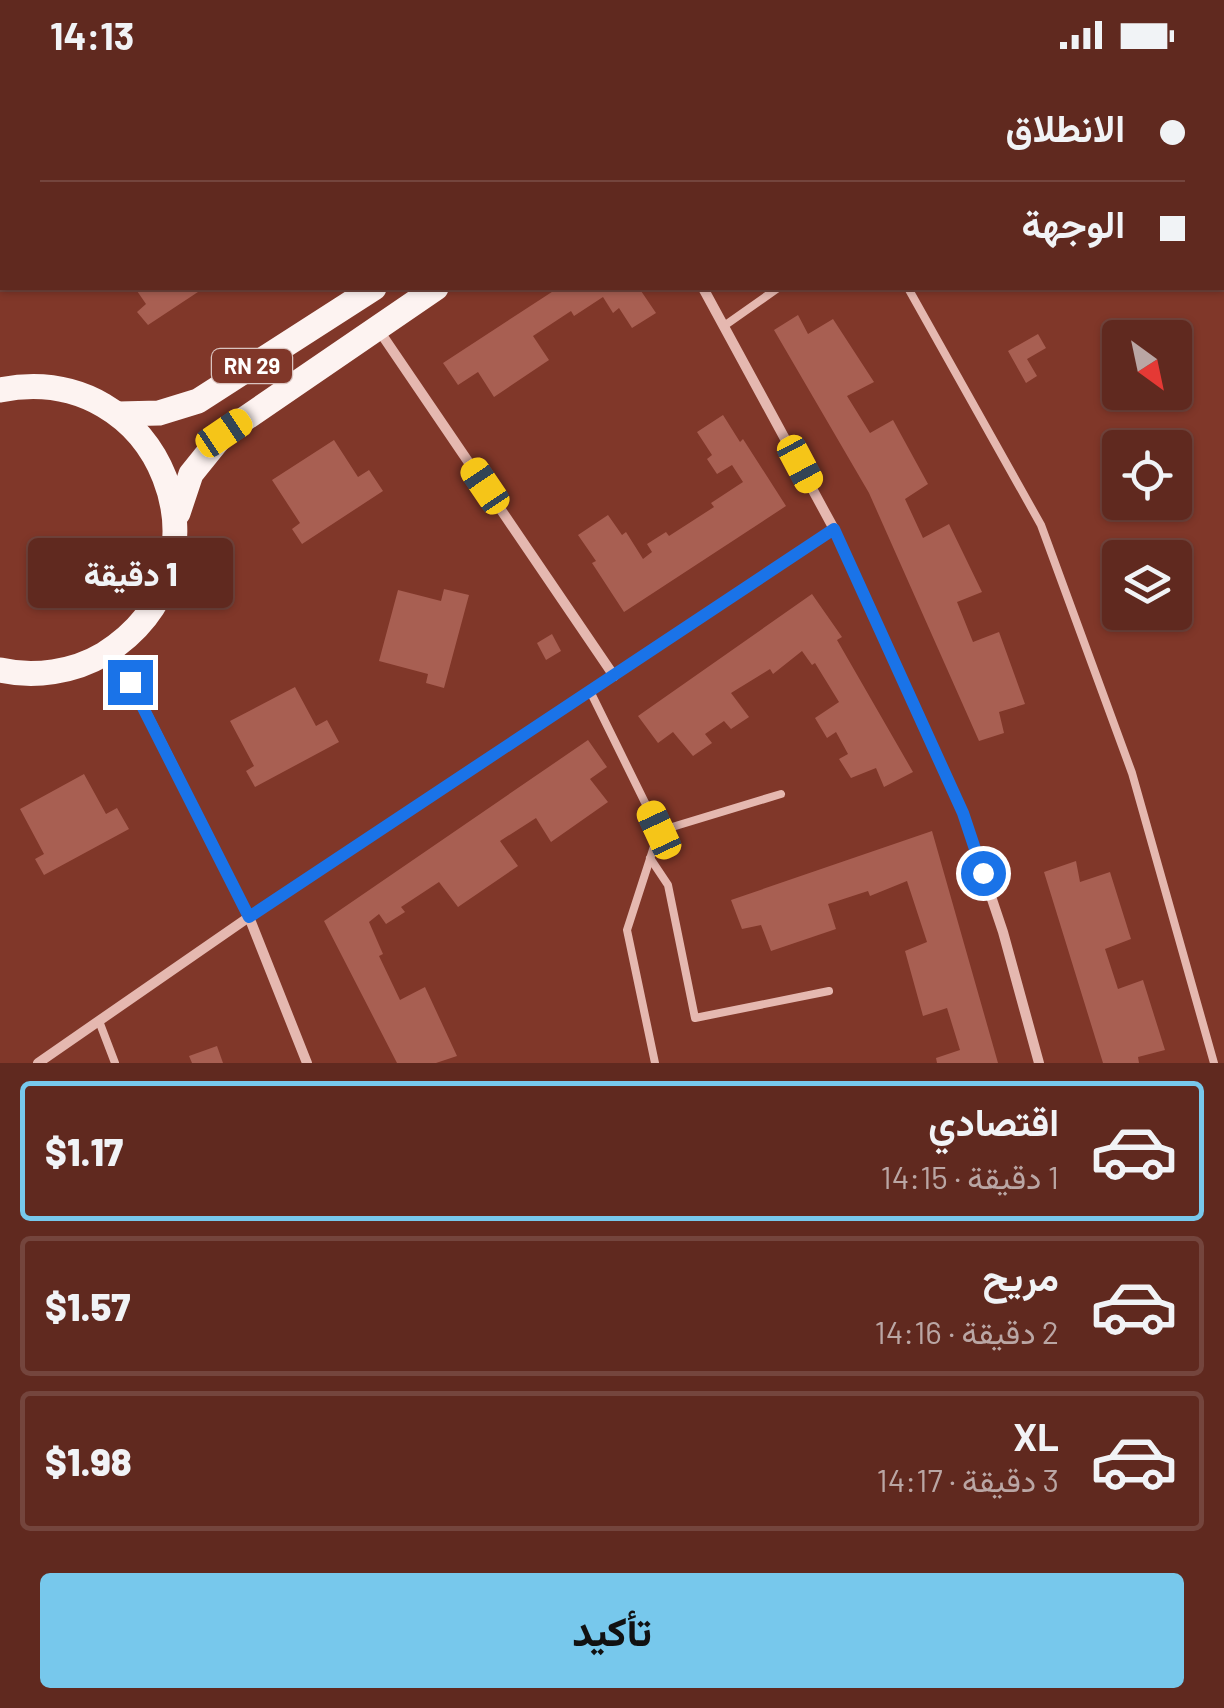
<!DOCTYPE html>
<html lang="ar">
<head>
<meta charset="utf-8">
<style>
	:root { --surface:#60291f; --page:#69352c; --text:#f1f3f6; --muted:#baa6a4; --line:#74453d; --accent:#77c8ec }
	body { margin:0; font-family:Barlow,Vazirmatn,sans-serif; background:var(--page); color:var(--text); direction:rtl; height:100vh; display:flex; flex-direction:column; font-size:38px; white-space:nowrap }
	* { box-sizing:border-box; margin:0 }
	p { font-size:32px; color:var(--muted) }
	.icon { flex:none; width:55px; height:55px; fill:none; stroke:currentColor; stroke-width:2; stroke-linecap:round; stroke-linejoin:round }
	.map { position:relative; height:993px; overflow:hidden; direction:ltr }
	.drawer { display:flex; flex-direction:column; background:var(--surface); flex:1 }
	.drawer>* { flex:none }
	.hud { position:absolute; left:0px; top:0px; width:1225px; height:220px; box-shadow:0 2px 8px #0004,0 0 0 2px var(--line); direction:rtl; display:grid; align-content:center; height:220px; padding:0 40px; background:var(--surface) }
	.needle { width:65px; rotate:147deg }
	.tools { position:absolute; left:1102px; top:250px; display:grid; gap:20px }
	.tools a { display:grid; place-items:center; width:90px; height:90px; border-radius:10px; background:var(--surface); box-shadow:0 2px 8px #0004,0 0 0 2px var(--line); font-size:50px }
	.end { position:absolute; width:45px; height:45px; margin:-22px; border:12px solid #1a73e8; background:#fff; box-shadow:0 0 0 5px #fff }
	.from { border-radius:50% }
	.bubble { position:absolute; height:70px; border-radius:10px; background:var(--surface); box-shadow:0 2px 8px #0004,0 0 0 2px var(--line); font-size:32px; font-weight:800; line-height:70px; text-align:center; direction:rtl }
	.car { position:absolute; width:30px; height:60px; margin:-30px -15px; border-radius:12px; box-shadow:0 0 8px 2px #0007; background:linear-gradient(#f5c518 24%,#345 0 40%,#f5c518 0 76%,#345 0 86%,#f5c518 0) }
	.hud b { display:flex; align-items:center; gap:35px; height:95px; font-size:38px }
	.hud b+b { border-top:2px solid var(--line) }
	.hud i { width:25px; height:25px; background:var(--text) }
	ul { padding:18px 0 0; list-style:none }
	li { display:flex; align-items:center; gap:30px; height:140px; margin:0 20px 15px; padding:0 20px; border:5px solid var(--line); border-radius:10px }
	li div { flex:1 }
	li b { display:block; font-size:38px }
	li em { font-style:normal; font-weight:800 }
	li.selected { border-color:var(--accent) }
	li>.icon { width:90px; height:90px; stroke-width:1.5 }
	.button { display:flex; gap:20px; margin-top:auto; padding:20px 40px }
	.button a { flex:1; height:115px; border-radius:10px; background:var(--accent); color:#111; font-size:40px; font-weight:800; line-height:115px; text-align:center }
	.status { display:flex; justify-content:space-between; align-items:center; height:70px; padding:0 50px; background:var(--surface); direction:ltr }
	.status svg { height:28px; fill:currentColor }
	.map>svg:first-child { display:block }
	.building { fill:#a85f52 }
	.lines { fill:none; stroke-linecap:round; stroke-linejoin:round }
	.lane { stroke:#e5b8b0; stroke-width:8 }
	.street { stroke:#e5b8b0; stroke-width:10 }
	.primary { stroke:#fdf3f1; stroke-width:25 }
	.route { stroke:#1a73e8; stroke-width:12 }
	.labels { text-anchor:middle; stroke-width:10; stroke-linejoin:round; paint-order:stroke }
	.shield { fill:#803729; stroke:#d9c3bf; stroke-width:2.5 }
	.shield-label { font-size:22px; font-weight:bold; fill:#fff }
</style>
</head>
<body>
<div class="status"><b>14:13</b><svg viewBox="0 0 49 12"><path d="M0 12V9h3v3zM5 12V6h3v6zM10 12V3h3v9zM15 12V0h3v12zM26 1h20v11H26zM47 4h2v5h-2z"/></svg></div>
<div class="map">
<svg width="1224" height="993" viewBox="0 0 1224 993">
	<rect width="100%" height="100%" fill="#803729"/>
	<!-- building -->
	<g class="building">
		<path d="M135 218H204L148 255 137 242 146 234Z"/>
		<path d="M558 218H639L656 243 632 258 619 238 613 243 603 227 574 246 571 241 533 266 549 290 494 327 478 302 458 315 443 293Z"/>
		<path d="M798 245 808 264 833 249 874 312 847 326 870 363 893 350 928 414 905 429 923 468 949 454 982 522 957 532 973 572 999 562 1025 634 999 642 1004 663 979 671 869 423 774 260Z"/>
		<path d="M1038 264 1046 278 1027 289 1037 306 1026 313 1008 281Z"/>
		<path d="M723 345 740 372 743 369 786 436 624 542 592 493 596 491 578 465 608 445 622 465 626 462 643 489 652 482 647 474 666 462 669 466 714 437 711 433 743 412 732 395 717 404 707 389 712 385 697 362Z"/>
		<path d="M334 370 358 407 369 400 383 421 302 474 292 459 300 453 272 410Z"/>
		<path d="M444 519 469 525 444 618 426 613 428 604 379 591 398 520 441 531Z"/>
		<path d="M812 524 842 567 837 570 913 702 884 717 876 698 851 708 839 689 848 684 836 662 827 668 815 648 839 632 815 593 812 595 802 581 773 604 770 599 731 623 749 647 731 659 724 651 705 664 712 673 693 686 673 662 658 673 638 646Z"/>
		<path d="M552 564 561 581 546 590 537 573Z"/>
		<path d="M295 617 316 656 327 650 339 672 255 717 246 701 254 696 230 651Z"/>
		<path d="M588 670 607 697 590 709 608 732 551 772 536 748 500 771 518 796 458 837 439 812 401 837 405 842 386 854 379 844 369 852 383 884 379 886 400 930 425 917 457 986 436 993H397L324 851Z"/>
		<path d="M84 704 106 744 117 738 129 759 44 805 35 789 44 784 20 739Z"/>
		<path d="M932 761 998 993H937L936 988 960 980 947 938 923 946 905 881 927 872 907 811 870 826 868 821 828 834 836 859 771 881 761 855 742 859 731 830Z"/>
		<path d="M1076 791 1080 812 1110 802 1131 869 1105 879 1118 919 1143 910 1165 980 1138 987 1139 993H1103L1044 802Z"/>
		<path d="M217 976 223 993H192L189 986Z"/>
	</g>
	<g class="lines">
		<!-- lane -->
		<g class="lane">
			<path d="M235 2 239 0"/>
			<path d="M315 2 319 0"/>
			<path d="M908 218 1041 455 1132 703 1214 993"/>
			<path d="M724 256 778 218"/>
			<path d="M590 621 659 761 627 860 655 993"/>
			<path d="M659 761 781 724"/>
			<path d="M650 788 668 815 695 948 829 921"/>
			<path d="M99 951 115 993"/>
		</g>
		<!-- street -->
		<g class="street">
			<path d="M212 0 214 2"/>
			<path d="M569 0 571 2"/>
			<path d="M703 218 834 459 963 743 1003 862 1039 993"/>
			<path d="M378 259 614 606"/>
			<path d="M114 579 249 847 307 993"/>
			<path d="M38 993 249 847 834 459"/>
		</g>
		<!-- primary -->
		<g class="primary">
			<path d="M680 2 684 0"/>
			<path d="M749 2 753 0"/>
			<path d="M0 320C161 288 243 497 104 584 74 602 34 608 0 600"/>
			<path d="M119 344 159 343 198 331 374 218"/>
			<path d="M178 443 191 404 224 363 436 218"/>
		</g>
	</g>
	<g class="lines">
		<!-- route -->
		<path class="route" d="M130 612 249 847 834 459 963 743 983 803"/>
	</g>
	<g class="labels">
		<!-- shield labels -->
		<rect class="shield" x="212" y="279" width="80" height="34" rx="8"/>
		<g class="shield-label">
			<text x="252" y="304">RN 29</text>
		</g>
	</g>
</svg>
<div class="tools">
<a><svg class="needle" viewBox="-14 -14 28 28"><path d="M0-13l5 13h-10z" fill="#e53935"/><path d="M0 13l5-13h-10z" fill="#baa6a4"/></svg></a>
<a><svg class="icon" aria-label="locate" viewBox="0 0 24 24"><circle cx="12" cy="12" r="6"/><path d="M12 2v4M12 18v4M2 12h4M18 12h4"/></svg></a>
<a><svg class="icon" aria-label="layers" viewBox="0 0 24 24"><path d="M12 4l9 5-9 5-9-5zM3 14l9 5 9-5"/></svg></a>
</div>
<i class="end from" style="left:983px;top:803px"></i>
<i class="end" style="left:130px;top:612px"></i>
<div class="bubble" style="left:28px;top:468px;width:205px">1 دقيقة</div>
<i class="car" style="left:224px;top:363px;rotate:56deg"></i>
<i class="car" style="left:800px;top:394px;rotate:152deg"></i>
<i class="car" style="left:485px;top:416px;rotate:326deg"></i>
<i class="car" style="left:659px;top:760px;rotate:335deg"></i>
<div class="hud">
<b><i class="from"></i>الانطلاق</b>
<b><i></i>الوجهة</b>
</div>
</div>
<section class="drawer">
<ul>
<li class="selected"><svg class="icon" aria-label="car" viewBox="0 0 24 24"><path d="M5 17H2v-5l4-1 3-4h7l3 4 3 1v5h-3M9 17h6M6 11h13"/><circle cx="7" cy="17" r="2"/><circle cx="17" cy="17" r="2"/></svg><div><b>اقتصادي</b><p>1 دقيقة · 14:15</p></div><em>$1.17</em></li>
<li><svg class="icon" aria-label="car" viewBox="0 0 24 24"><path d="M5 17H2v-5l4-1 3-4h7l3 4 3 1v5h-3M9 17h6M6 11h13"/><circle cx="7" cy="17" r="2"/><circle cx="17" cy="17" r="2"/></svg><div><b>مريح</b><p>2 دقيقة · 14:16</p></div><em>$1.57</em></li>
<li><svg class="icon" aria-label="car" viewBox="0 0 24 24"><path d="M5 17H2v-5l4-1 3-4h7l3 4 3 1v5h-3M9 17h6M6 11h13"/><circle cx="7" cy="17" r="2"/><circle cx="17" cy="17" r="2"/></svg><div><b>XL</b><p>3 دقيقة · 14:17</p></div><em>$1.98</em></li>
</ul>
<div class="button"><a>تأكيد</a></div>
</section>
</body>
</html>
